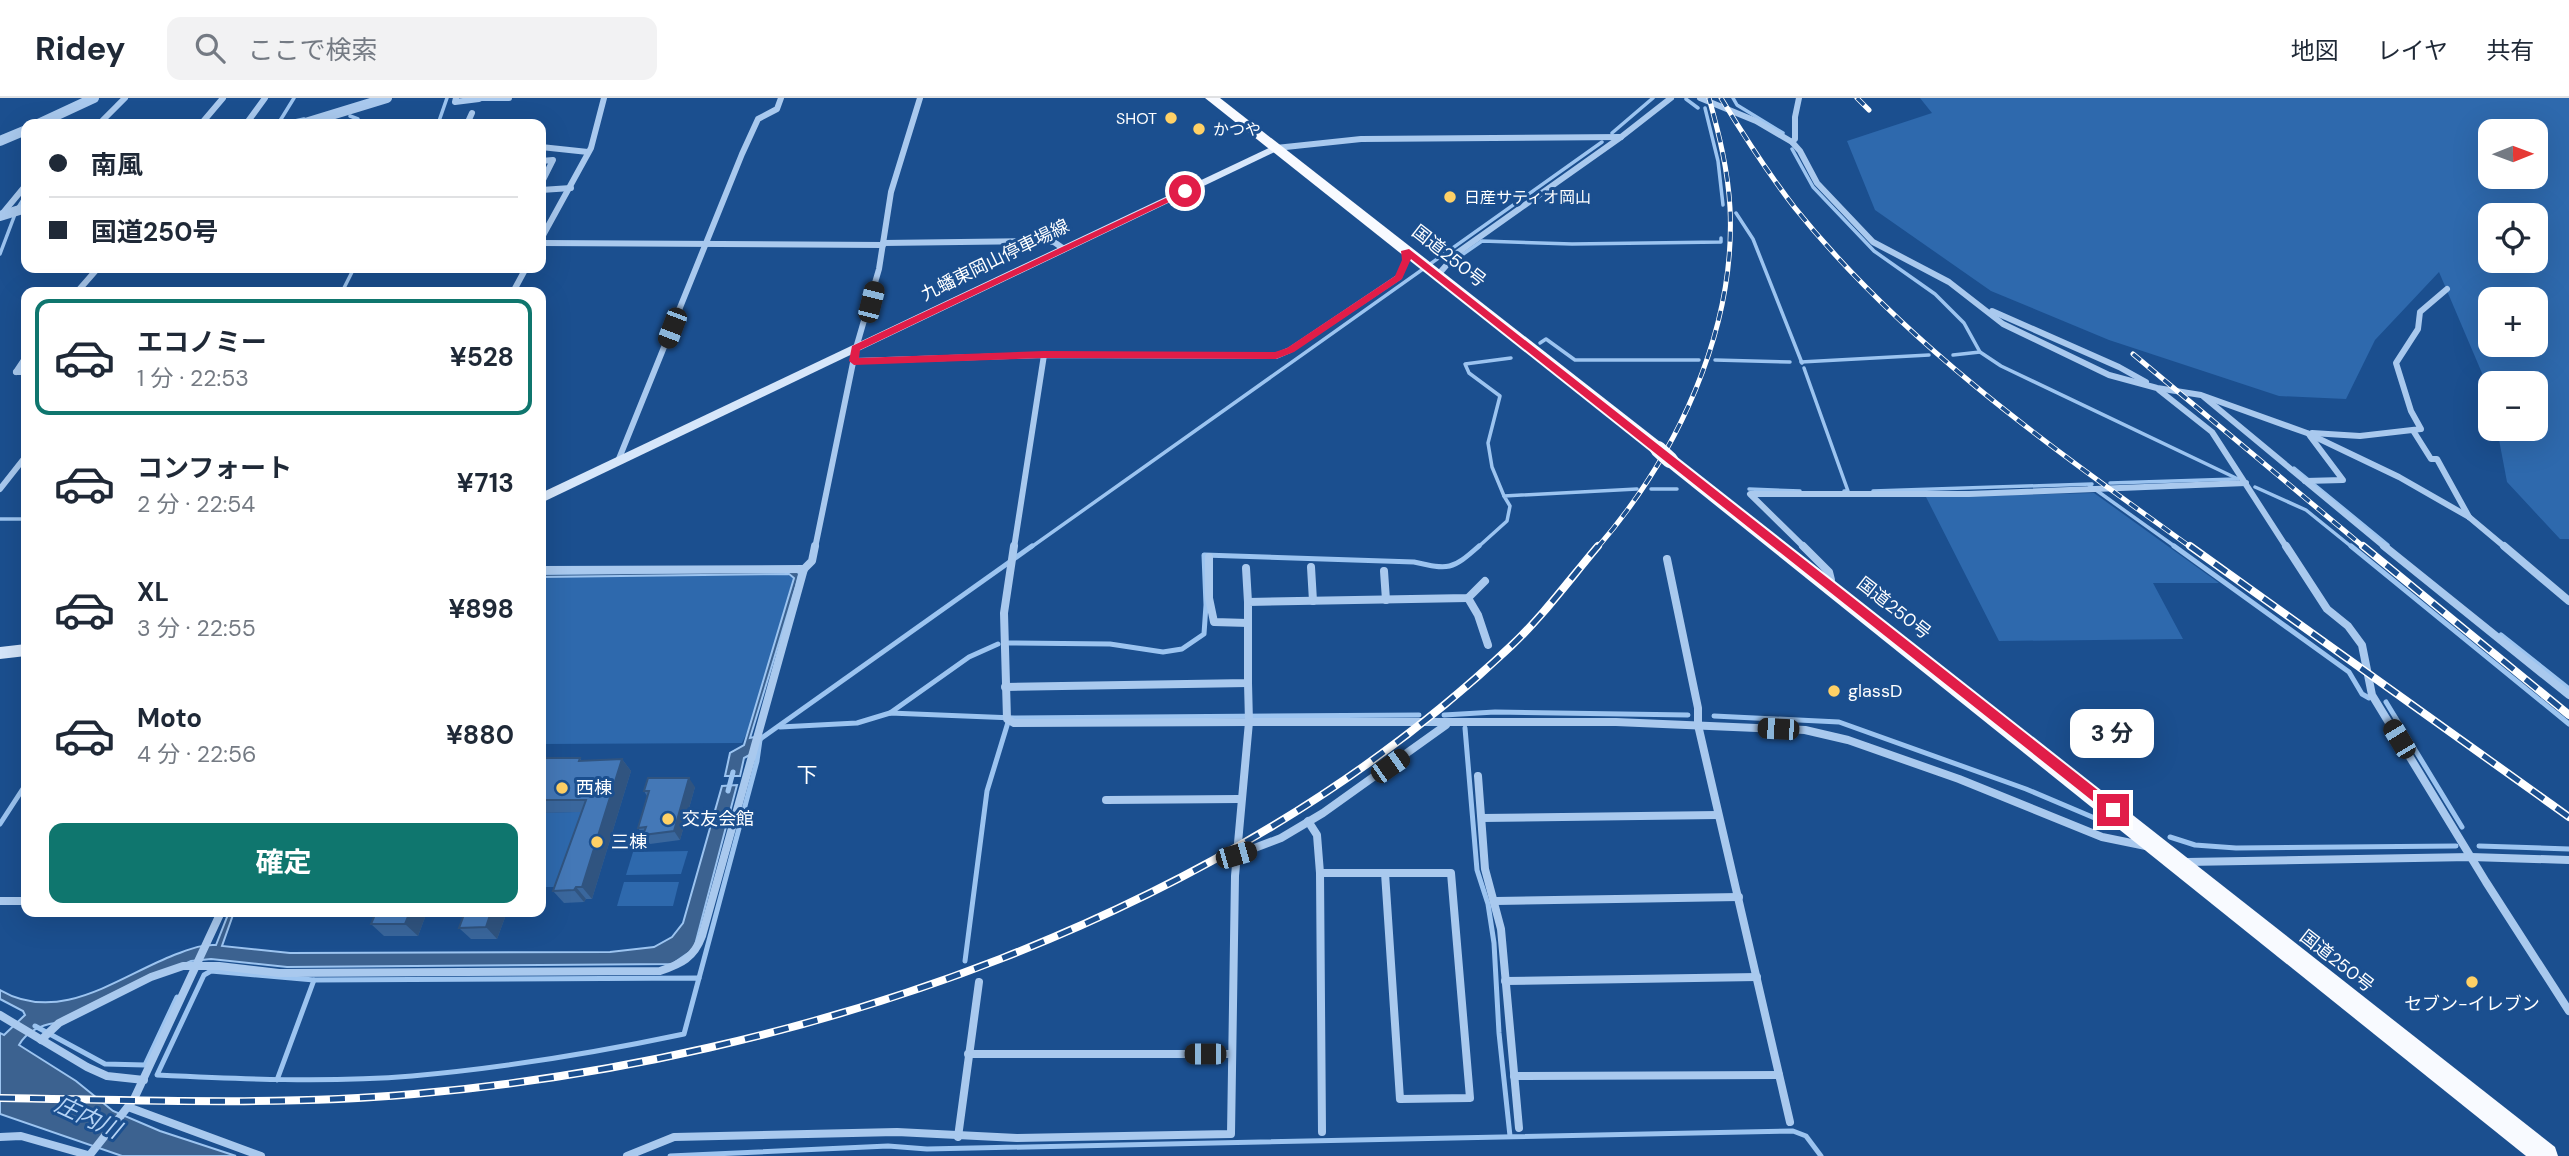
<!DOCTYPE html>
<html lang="ja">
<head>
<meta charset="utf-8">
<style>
	:root { --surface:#fff; --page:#f2f2f3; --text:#1f2937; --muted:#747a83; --line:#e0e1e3; --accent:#0f766e }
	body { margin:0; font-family:"DM Sans","Noto Sans JP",sans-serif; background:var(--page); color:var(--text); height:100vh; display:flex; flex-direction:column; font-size:26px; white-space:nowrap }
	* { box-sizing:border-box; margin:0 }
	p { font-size:23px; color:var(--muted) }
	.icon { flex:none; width:38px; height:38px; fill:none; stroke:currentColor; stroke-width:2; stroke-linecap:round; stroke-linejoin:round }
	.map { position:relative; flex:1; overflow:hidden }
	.sheet { position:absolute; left:21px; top:189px; width:525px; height:630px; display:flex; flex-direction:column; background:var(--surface); border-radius:14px; box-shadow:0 7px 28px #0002 }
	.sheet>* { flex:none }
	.top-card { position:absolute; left:21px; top:21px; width:525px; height:154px; border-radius:14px; box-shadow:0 7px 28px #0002; display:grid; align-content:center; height:154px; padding:0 28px; background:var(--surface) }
	.needle { width:46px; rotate:89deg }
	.controls { position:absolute; left:2478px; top:21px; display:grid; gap:14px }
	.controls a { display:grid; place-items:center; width:70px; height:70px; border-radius:14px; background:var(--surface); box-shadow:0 7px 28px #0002; font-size:35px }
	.end { position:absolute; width:32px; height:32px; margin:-16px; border:9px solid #e11d48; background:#fff; box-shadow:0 0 0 4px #fff }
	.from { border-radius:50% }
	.bubble { position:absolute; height:49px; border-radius:14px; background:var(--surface); box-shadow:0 7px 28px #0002; font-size:23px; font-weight:700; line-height:49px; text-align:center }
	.car { position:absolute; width:21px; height:42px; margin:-21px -10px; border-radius:9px; box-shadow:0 0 5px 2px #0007; background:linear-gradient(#222 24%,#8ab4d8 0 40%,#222 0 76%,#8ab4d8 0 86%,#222 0) }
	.top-card b { display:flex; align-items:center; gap:24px; height:66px; font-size:26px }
	.top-card b+b { border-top:2px solid var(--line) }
	.top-card i { width:18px; height:18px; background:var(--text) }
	ul { padding:12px 0 0; list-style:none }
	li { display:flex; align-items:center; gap:21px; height:116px; margin:0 14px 10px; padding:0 14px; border:4px solid transparent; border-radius:14px }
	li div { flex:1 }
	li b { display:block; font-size:26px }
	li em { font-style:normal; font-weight:700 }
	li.active { border-color:var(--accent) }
	li>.icon { width:63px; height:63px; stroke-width:1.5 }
	.cta { display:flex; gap:14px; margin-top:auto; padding:14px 28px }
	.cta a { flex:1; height:80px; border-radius:14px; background:var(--accent); color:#fff; font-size:28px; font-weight:700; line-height:80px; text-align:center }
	header { display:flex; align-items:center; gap:42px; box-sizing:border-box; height:98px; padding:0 35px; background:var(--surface); border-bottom:2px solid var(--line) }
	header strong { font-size:33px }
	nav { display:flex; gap:38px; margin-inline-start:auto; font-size:24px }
	.search { width:490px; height:63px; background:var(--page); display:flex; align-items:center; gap:18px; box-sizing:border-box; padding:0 24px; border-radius:14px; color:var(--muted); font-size:26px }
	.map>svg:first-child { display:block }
	.green { fill:#2e69ad; fill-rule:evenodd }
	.water { fill:#3c6290; stroke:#9cc4f0; stroke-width:2 }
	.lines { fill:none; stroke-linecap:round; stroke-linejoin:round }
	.stream-far1 { stroke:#9cc4f0; stroke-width:3.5 }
	.stream { stroke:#9cc4f0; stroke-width:5 }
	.minor-far1 { stroke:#a9c9ee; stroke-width:6 }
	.minor { stroke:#a9c9ee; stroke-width:8 }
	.tertiary { stroke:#a9c9ee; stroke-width:10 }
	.secondary { fill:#d6e6fa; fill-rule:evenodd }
	.trunk { fill:#f8faff; fill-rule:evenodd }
	.rail-far1-casing { stroke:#fff; stroke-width:5 }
	.rail-casing { stroke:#fff; stroke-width:8 }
	.rail-far1 { stroke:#1b4f8f; stroke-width:3.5; stroke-dasharray:10; stroke-linecap:butt }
	.rail { stroke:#1b4f8f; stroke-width:5; stroke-dasharray:15; stroke-linecap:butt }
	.trunk-bridge { stroke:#f8faff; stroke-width:16 }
	.wall { fill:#3a679d }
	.shaded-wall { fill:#305480 }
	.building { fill:#4478b7; stroke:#305480; stroke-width:2 }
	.route { fill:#e11d48 }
	.poi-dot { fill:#ffd166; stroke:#1b4f8f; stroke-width:2.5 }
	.labels { text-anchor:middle; stroke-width:6; stroke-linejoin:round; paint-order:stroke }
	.far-poi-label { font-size:16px; fill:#fff; stroke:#1b4f8f; text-anchor:start }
	.street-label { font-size:18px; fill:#fff; stroke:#1b4f8f }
	.poi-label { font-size:18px; fill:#fff; stroke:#1b4f8f; text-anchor:start }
	.quarter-label { font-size:21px; fill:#fff; stroke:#1b4f8f }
	.near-water-label { font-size:23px; font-style:italic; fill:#b5d3f5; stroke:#1b4f8f }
</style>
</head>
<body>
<header>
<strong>Ridey</strong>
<div class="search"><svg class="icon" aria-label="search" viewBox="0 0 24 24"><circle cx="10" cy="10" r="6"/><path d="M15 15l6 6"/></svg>ここで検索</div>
<nav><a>地図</a><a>レイヤ</a><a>共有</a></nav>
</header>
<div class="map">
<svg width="2569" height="1058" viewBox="0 0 2569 1058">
	<rect width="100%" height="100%" fill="#1b4f8f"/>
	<!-- green -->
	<g class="green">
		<path d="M1920 0H2569V441H2560L2507 384 2497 331H2536V285H2490V294L2439 174 2375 242 2346 301 2279 298 2109 242 1991 193 1875 112 1847 43 1932 15ZM2490 33H2536V79H2490ZM2490 117H2536V163H2490ZM2490 201H2536V247H2490Z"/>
		<path d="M2094 395 2219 485H2153L2183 541 1999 543 1926 399Z"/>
		<path d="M788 477 793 480C778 532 766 598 742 645L541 646V479Z"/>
		<path d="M601 697 570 789H541V721L543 715 575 714Z"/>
		<path d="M688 753 681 776 626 777 633 754Z"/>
		<path d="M624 784H679L673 808H617Z"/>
	</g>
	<!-- water -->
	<g class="water">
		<path d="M797 473 799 476 796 488 750 640 759 638 757 653 744 660 740 678H725L730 655 744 647 794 480 789 476 541 479V476Z"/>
		<path d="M737 687 695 847 691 853 672 866 287 869 211 861 191 863 55 925C41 927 26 934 19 947L76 983 113 1013 160 1033 236 1058H122L0 1016V935L4 937 25 917 23 913 0 901V892C60 927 118 879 174 857 188 852 201 846 216 847L229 814H234L222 848 290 855 610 854 654 849 672 839 683 825 722 688Z"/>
	</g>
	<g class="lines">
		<!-- stream-far1 -->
		<g class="stream-far1">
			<path d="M1733 0 1737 7 1783 35"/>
			<path d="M1686 1 1698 10"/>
			<path d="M1705 10 1718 63 1723 107"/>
			<path d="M350 18 358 21 359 26"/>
			<path d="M278 26 294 0"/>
			<path d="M281 26 304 21"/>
			<path d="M438 26 447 0"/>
			<path d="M1612 35 1653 0"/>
			<path d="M1792 51 1813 89 1874 153 1935 196 1964 225 1980 254 2001 268 2238 381"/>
			<path d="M1736 115 1753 141 1802 265"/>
			<path d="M0 156 17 111 26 97"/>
			<path d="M1459 159 1482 143 1572 146 1721 144V140"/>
			<path d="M342 194 354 170"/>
			<path d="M1540 245 1546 241 1575 262H1699"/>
			<path d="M1953 257 1980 254"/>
			<path d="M1715 262 1790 264"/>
			<path d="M1801 264 1929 257"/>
			<path d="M1804 270 1848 393H1844"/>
			<path d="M2294 370 2388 447"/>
			<path d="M2110 385 2236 381"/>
			<path d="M2089 387 2177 450"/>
			<path d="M2255 389 2306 412 2353 450"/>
			<path d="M1651 391H1677"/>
			<path d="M1749 391 1800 393"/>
			<path d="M1873 393 2092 386"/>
			<path d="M1504 398 1492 369 1488 345 1500 298 1469 275 1465 266 1511 260"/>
			<path d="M0 421H26"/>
			<path d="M1030 450 1602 44"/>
			<path d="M1477 450 1507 423 1510 408 1504 398 1637 391"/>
		</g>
		<!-- stream -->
		<g class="stream">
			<path d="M2174 448 2349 574 2362 596 2369 600"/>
			<path d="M2351 448 2569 626"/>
			<path d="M2501 537 2569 591"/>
			<path d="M1009 545 1110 546 1163 554 1182 551 1204 536 1206 507 1204 457 1414 464C1449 472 1452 472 1479 448"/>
			<path d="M2386 604 2462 729"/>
			<path d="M890 615 969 559 998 546"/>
			<path d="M1444 617 1495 614 1688 617"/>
			<path d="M1714 618 1839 624 2026 691 2097 721"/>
			<path d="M780 629 857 625 890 615 1014 620 1419 617"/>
			<path d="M1465 630 1477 772 1488 806 1494 845 1499 935 1510 1038"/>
			<path d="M756 644 1032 448"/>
			<path d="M728 693 733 674"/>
			<path d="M0 726 26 686"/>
			<path d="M2170 739 2195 747 2236 750 2456 748"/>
			<path d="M2479 748 2569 751"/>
			<path d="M965 863 987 693 1009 621"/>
			<path d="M211 873 314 882 699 880 684 936C594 955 503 970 412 978 327 985 242 981 157 977L204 877Z"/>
			<path d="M699 880 757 663 760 642"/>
			<path d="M35 928 105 966 145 967 177 899"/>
			<path d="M277 982 314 882"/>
			<path d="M670 1058 888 1048 927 1051 1793 1033 1806 1038 1821 1058"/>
		</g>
		<!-- minor-far1 -->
		<g class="minor-far1">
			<path d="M456 0 455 4 479 1"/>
			<path d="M480 0H509"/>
			<path d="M1700 0 1756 23 1792 44 1800 53 1817 85 1873 144 1949 184 2003 226 2109 277 2157 290 2201 297 2307 335 2399 379 2469 419 2506 450"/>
			<path d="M99 26 125 0"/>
			<path d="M201 26 223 0"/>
			<path d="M246 26 265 0"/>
			<path d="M467 26 472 15"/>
			<path d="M1792 44 1795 41V19L1799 0"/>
			<path d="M541 49 588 54"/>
			<path d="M1276 50 1361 41 1621 39"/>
			<path d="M541 63 553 62 541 86"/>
			<path d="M541 92 571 90"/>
			<path d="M2 116 26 87"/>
			<path d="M541 141 591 50 604 0"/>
			<path d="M541 145 883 147"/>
			<path d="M883 145 1045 143 1054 144 1064 151"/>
			<path d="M1437 178 1457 155 1621 39 1671 0"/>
			<path d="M77 194 98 170"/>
			<path d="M513 194 526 170"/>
			<path d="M1992 213 2119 269 2146 284"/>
			<path d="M854 263 1044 257 1276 258 1290 252 1399 179 1406 162V153"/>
			<path d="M16 274 26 259"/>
			<path d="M16 274H26"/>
			<path d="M2159 292 2212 334 2287 450"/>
			<path d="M2204 299 2386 450"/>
			<path d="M2414 334 2431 361H2437L2469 419"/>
			<path d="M2312 335 2360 338 2421 331 2411 313 2396 265 2418 231 2420 214 2447 191"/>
			<path d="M618 363 742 56 758 21 777 11 781 0"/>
			<path d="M2305 383 2343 382 2310 338"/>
			<path d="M0 391 26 358"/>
			<path d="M815 450 856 250 879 171 891 94 920 0"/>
			<path d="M1014 450 1044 257"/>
			<path d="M1805 450 1750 396H1969L2246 385"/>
		</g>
		<!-- minor -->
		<g class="minor">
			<path d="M1014 448 1004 515 1007 621 1014 625 1249 624 1248 585"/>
			<path d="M1803 448 1829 474 1831 482 1828 486"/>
			<path d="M2286 448 2327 511 2348 528 2362 547 2372 597 2486 784 2569 913"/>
			<path d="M2384 448 2569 597"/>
			<path d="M2504 448 2569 503"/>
			<path d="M1209 459V500L1214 524 1248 525"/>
			<path d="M1667 461 1698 610V627L1790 1024"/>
			<path d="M1311 469 1313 503"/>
			<path d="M1246 470 1248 504"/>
			<path d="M541 472 804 471"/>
			<path d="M1384 473 1386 502"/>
			<path d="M1468 500 1478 517 1488 547"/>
			<path d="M1005 589 1248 585V504L1468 500 1485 483"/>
			<path d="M1478 678 1485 771 1501 831 1519 1030"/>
			<path d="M1106 702 1239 701"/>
			<path d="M1482 720 1718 717"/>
			<path d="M1308 723 1317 737 1320 775H1385"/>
			<path d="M1236 757 1281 740 1323 715 1446 627"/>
			<path d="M2186 764 2471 759 2569 762"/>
			<path d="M1320 775 1322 1034"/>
			<path d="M1385 775H1451L1470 1000 1400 1001Z"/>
			<path d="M0 803H26"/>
			<path d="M1496 803 1739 799"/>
			<path d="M1505 883 1757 879"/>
			<path d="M0 917 87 969 107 978 144 982"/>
			<path d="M41 942 59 925 151 879 183 868H219L279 875 660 873C681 866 694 860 702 838L804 471 812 463 815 448"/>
			<path d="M968 956H1231"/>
			<path d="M1514 978 1779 977"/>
			<path d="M128 1009 261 1058"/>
			<path d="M0 1039 21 1038 88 1057"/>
			<path d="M958 1039 979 884"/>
			<path d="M89 1058 134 1001 221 814"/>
			<path d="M627 1058 674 1039 897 1034 1017 1040 1231 1036 1235 778 1249 624H1616L1805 632 1848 642 1959 681 2102 739 2146 748"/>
		</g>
		<!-- tertiary -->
		<g class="tertiary">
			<path d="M38 26 94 0"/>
			<path d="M302 26 387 0"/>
			<path d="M0 43 26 32"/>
			<path d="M0 118 26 110"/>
		</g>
		<!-- secondary -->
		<g class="secondary">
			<path d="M1275 47 1279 48V52L541 405V395Z"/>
			<path d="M26 546V558L0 561V549Z"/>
		</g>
		<!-- trunk -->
		<g class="trunk">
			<path d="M1205 0H1220L1664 347 1667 351 1664 355H1652Z"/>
			<path d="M1670 356 1676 358 2555 1049 2558 1058H2526L1664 366 1661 362 1664 358Z"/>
		</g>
		<!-- rail-far1 casing -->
		<g class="rail-far1-casing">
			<g id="rail-far1">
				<path d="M1721 0C1744 38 1768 75 1795 110 1905 247 2051 349 2192 450"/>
				<path d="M1857 0 1869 12"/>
				<path d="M2133 256 2365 450"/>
				<path d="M1597 450C1676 359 1736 233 1730 110 1728 72 1719 36 1709 0"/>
			</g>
		</g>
		<!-- rail casing -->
		<g class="rail-casing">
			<g id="rail">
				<path d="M2190 448 2569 719"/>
				<path d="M2363 448 2569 617"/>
				<path d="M0 1000C138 1002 276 1008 414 996 801 962 1225 819 1511 548 1543 518 1570 481 1598 448"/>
			</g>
		</g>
		<!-- rail-far1 -->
		<use href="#rail-far1" class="rail-far1"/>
		<!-- rail -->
		<use href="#rail" class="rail"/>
		<!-- trunk-bridge -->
		<path class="trunk-bridge" d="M1658 351 1670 362"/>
	</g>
	<!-- wall -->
	<g class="wall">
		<path d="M541 660H580L582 663 622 661 631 673 592 801H586L584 804 564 805 553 793 581 714 543 715 541 721Z"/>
		<path d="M695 689 680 742 650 746 638 730 647 698 644 693Z"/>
		<path d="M427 814 418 838H384L371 826Z"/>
		<path d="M465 814H507L497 841H471L459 830Z"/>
	</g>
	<!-- shaded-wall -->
	<g class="shaded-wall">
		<path d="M622 661 631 673 592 801 582 789Z"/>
		<path d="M689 680 695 689 680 742 674 733Z"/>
		<path d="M576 789 586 801 584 804 574 792Z"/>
		<path d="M410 814H427L418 838 405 826Z"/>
		<path d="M491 814H507L497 841 486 829Z"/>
	</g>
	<!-- building -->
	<g class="building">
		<path d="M541 660H580L579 663 622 661 582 789H576L574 792 553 793 586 702H541Z"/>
		<path d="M648 680H689L674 733 643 737 646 729 638 730 649 693H644Z"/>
		<path d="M376 814H410L405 826H371Z"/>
		<path d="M465 814H491L486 829 459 830Z"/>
	</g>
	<!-- route -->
	<path class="route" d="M1185 91 1188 95 860 252 859 260 1044 253 1275 254 1287 250 1395 178 1402 162 1401 153 1409 151 2118 708V716H2109L1411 161 1402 181 1294 254 1276 261 1044 260 854 267 849 263 852 248Z"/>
	<!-- markers -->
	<g class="poi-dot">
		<circle cx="1171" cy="20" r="7"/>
		<circle cx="1199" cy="31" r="7"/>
		<circle cx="1450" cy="99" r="7"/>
		<circle cx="1834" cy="593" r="7"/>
		<circle cx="562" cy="690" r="7"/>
		<circle cx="668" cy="721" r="7"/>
		<circle cx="597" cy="744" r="7"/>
		<circle cx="2472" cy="884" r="7"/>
	</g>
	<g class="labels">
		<!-- far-poi labels -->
		<g class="far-poi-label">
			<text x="1157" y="26" text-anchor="end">SHOT</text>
			<text x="1213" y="37">かつや</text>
			<text x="1464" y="105">日産サティオ岡山</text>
		</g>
		<!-- street labels -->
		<g class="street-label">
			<text transform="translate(1449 158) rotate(38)" y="6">国道250号</text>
			<text transform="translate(995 162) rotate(-26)" y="6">九蟠東岡山停車場線</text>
			<text transform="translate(1894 510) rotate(38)" y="6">国道250号</text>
			<text transform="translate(2337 863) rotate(38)" y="6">国道250号</text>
		</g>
		<!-- poi labels -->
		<g class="poi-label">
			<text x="1848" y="599">glassD</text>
			<text x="576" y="696">西棟</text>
			<text x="682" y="727">交友会館</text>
			<text x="611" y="750">三棟</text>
			<text x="2472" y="912" text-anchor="middle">セブン-イレブン</text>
		</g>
		<!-- quarter labels -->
		<g class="quarter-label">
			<text x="807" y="684">下</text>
		</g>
		<!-- near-water labels -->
		<g class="near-water-label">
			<text transform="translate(88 1019) rotate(25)" y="8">庄内川</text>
		</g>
	</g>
</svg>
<div class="controls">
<a><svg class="needle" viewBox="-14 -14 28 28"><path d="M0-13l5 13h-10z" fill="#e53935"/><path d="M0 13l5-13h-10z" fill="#747a83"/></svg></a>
<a><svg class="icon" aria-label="locate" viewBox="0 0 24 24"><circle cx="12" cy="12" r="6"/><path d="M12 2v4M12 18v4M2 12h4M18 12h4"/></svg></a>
<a>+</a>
<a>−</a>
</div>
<i class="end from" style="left:1185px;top:93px"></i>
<i class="end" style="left:2113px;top:712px"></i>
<div class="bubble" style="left:2070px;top:611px;width:84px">3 分</div>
<i class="car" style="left:871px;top:204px;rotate:14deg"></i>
<i class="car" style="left:672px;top:230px;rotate:201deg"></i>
<i class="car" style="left:1778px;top:631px;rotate:273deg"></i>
<i class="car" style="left:2399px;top:641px;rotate:329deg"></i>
<i class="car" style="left:1390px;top:668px;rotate:55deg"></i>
<i class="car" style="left:1236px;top:757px;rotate:74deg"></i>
<i class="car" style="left:1205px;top:956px;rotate:270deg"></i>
<div class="top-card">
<b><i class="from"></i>南風</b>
<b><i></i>国道250号</b>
</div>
<section class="sheet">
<ul>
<li class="active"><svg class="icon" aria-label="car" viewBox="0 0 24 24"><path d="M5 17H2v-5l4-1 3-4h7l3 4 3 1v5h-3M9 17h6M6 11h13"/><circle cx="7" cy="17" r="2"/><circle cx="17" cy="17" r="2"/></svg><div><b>エコノミー</b><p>1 分 · 22:53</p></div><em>¥528</em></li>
<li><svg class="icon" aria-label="car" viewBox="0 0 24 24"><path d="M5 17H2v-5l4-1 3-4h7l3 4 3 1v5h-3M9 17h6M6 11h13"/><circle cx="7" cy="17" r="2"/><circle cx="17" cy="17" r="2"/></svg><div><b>コンフォート</b><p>2 分 · 22:54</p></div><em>¥713</em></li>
<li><svg class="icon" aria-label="car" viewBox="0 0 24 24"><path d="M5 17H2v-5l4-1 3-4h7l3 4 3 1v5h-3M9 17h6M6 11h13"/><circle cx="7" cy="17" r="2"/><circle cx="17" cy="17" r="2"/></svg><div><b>XL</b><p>3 分 · 22:55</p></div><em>¥898</em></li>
<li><svg class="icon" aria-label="car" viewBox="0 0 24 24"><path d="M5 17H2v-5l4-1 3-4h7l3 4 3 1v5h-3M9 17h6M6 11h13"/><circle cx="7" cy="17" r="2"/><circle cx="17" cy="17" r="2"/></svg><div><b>Moto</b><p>4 分 · 22:56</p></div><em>¥880</em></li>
</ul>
<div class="cta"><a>確定</a></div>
</section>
</div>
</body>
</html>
